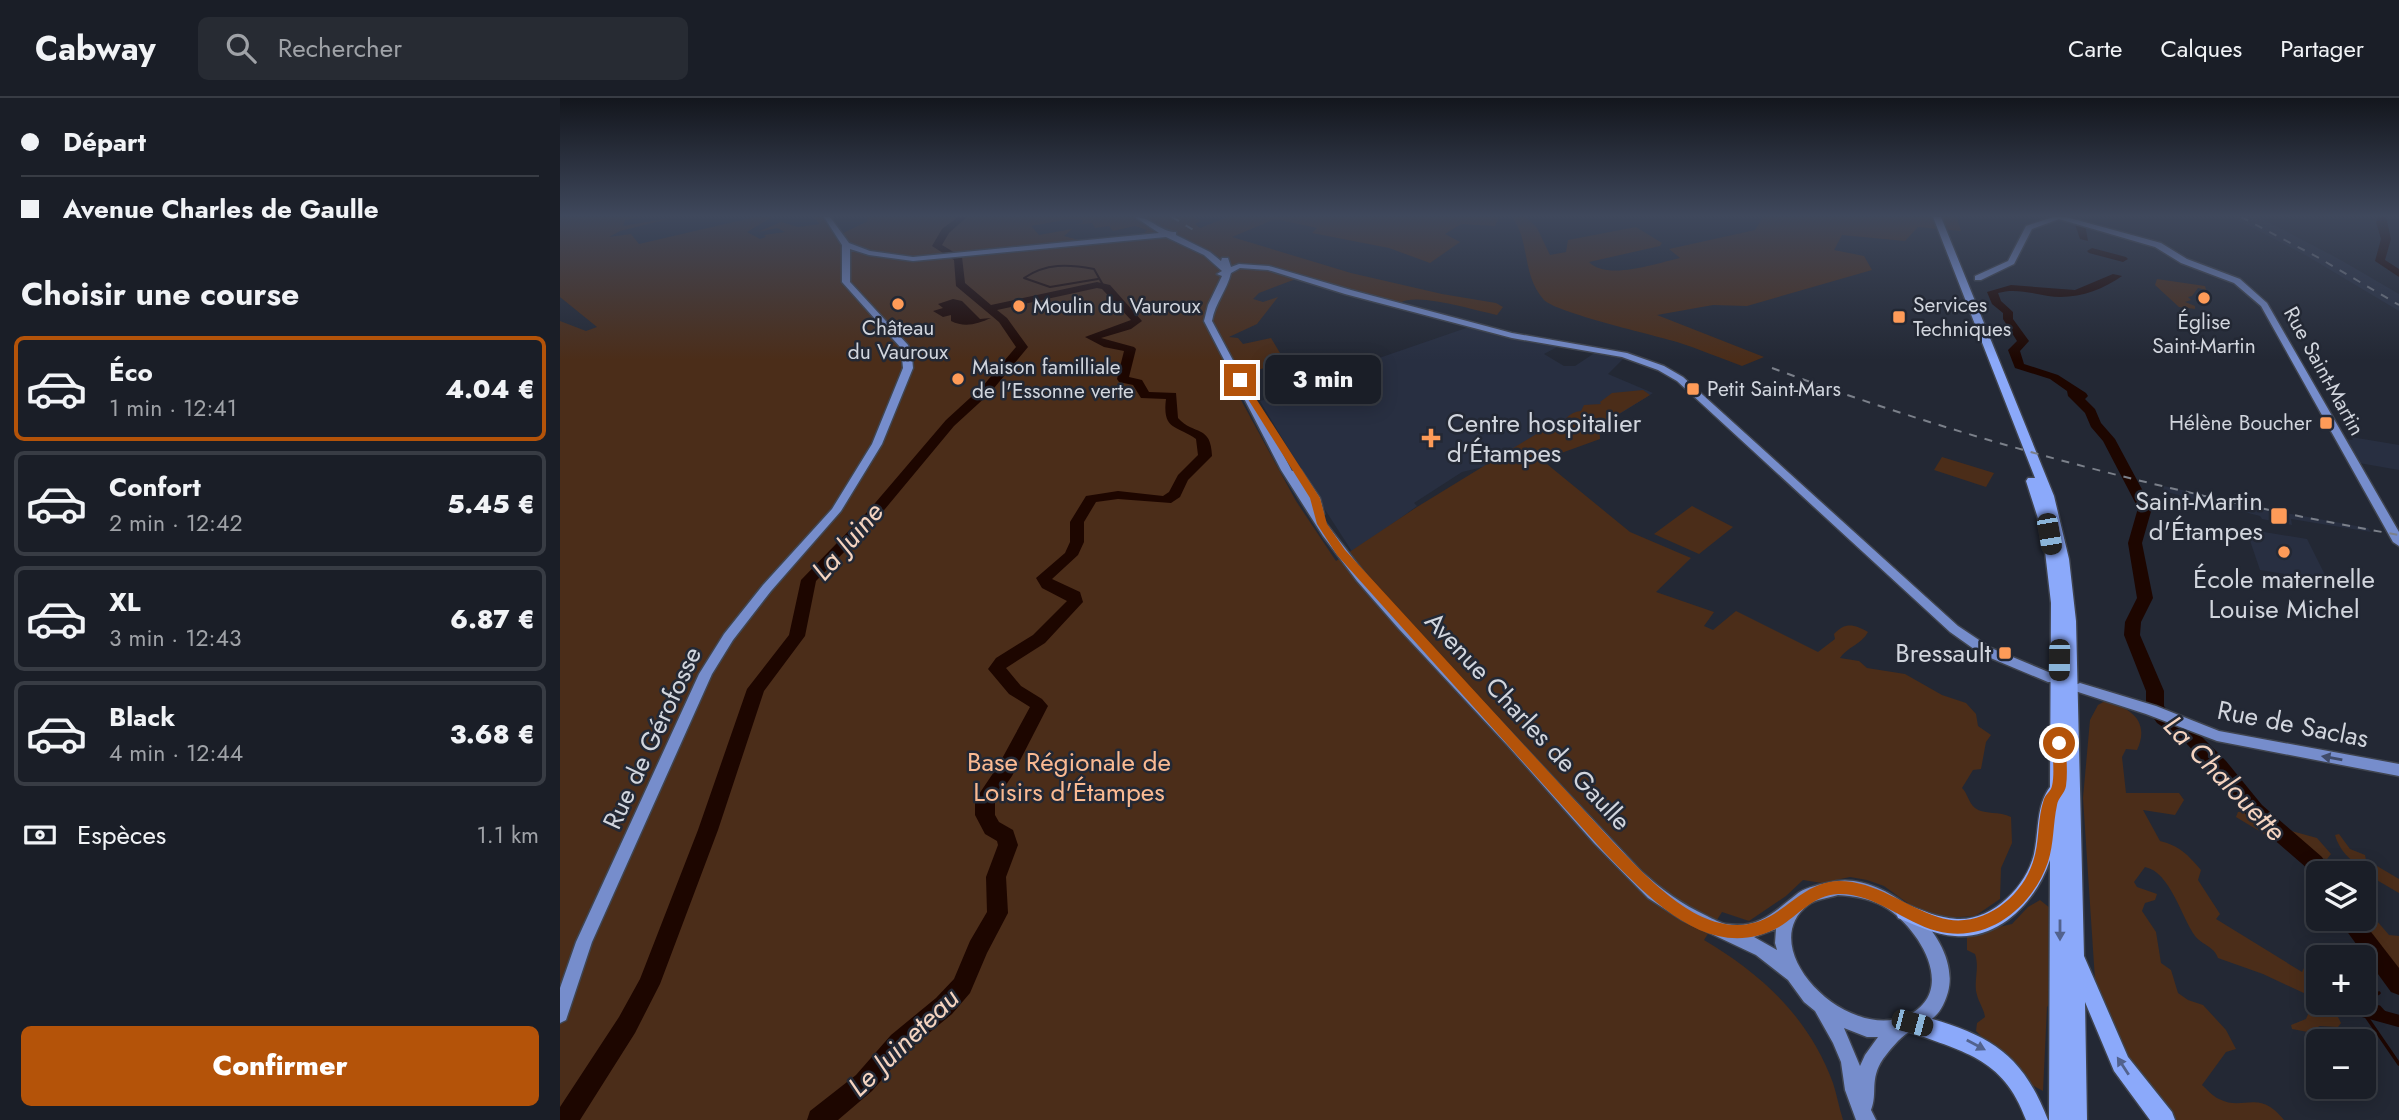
<!DOCTYPE html>
<html lang="fr">
<head>
<meta charset="utf-8">
<style>
	:root { --surface:#1a1e27; --page:#272b33; --text:#f1f3f6; --muted:#9fa2a7; --line:#383c44; --accent:#b45309 }
	body { margin:0; font-family:Jost,sans-serif; background:var(--page); color:var(--text); height:100vh; display:flex; flex-direction:column; font-size:26px; white-space:nowrap }
	* { box-sizing:border-box; margin:0 }
	p { font-size:23px; color:var(--muted) }
	.icon { flex:none; width:38px; height:38px; fill:none; stroke:currentColor; stroke-width:2; stroke-linecap:round; stroke-linejoin:round }
	.map { position:relative; flex:1; overflow:hidden }
	.drawer { display:flex; flex-direction:column; background:var(--surface); width:560px }
	.drawer>* { flex:none }
	.banner { display:grid; align-content:center; height:154px; padding:0 21px; background:var(--surface) }
	.controls { position:absolute; left:1746px; top:763px; display:grid; gap:14px }
	.controls a { display:grid; place-items:center; width:70px; height:70px; border-radius:10px; background:var(--surface); box-shadow:0 4px 18px #0003,0 0 0 2px var(--line); font-size:35px }
	.end { position:absolute; width:32px; height:32px; margin:-16px; border:9px solid #b45309; background:#fff; box-shadow:0 0 0 4px #fff }
	.from { border-radius:50% }
	.bubble { position:absolute; height:49px; border-radius:10px; background:var(--surface); box-shadow:0 4px 18px #0003,0 0 0 2px var(--line); font-size:23px; font-weight:800; line-height:49px; text-align:center }
	.car { position:absolute; width:21px; height:42px; margin:-21px -10px; border-radius:9px; box-shadow:0 0 5px 2px #0007; background:linear-gradient(#222 24%,#8ab4d8 0 40%,#222 0 76%,#8ab4d8 0 86%,#222 0) }
	.banner b { display:flex; align-items:center; gap:24px; height:66px; font-size:26px }
	.banner b+b { border-top:2px solid var(--line) }
	.banner i { width:18px; height:18px; background:var(--text) }
	ul { padding:0; list-style:none }
	li { display:flex; align-items:center; gap:21px; height:105px; margin:0 14px 10px; padding:0 7px; border:4px solid var(--line); border-radius:10px }
	li div { flex:1 }
	li b { display:block; font-size:26px }
	li em { font-style:normal; font-weight:800 }
	li.selected { border-color:var(--accent) }
	li>.icon { width:63px; height:63px; stroke-width:1.5 }
	h2 { padding:0 21px; font-size:32px; line-height:84px }
	.pay { display:flex; align-items:center; gap:18px; height:77px; padding:0 21px; font-size:26px }
	.pay p { margin-inline-start:auto }
	.primary-button { display:flex; gap:14px; margin-top:auto; padding:14px 21px }
	.primary-button a { flex:1; height:80px; border-radius:10px; background:var(--accent); color:#fff; font-size:28px; font-weight:800; line-height:80px; text-align:center }
	header { display:flex; align-items:center; gap:42px; box-sizing:border-box; height:98px; padding:0 35px; background:var(--surface); border-bottom:2px solid var(--line) }
	header strong { font-size:33px }
	nav { display:flex; gap:38px; margin-inline-start:auto; font-size:24px }
	.search { width:490px; height:63px; background:var(--page); display:flex; align-items:center; gap:18px; box-sizing:border-box; padding:0 24px; border-radius:10px; color:var(--muted); font-size:26px }
	main { display:flex; flex:1; min-height:0 }
	.map>svg:first-child { display:block }
	.built { fill:#282f41 }
	.green { fill:#4b2d19; fill-rule:evenodd }
	.water { fill:#1d0600 }
	.lines { fill:none; stroke-linecap:round; stroke-linejoin:round }
	.stream-far1 { stroke:#1d0600; stroke-width:2 }
	.stream { stroke:#1d0600; stroke-width:3.5 }
	.canal { stroke:#1d0600; stroke-width:12 }
	.river { fill:#1d0600; fill-rule:evenodd }
	.secondary-casing { stroke:#3f444f; stroke-width:3 }
	.primary-casing { stroke:#3f444f; stroke-width:3 }
	.secondary { fill:#768dcc; fill-rule:evenodd }
	.primary { fill:#8ba9fa; fill-rule:evenodd }
	.rail { stroke:#7b808a; stroke-width:2; stroke-dasharray:8 8; stroke-linecap:butt }
	.oneway { fill:#404b69 }
	.oneway2 { fill:#52628d }
	.route { fill:#b45309 }
	.poi-dot { fill:#fe9b58; stroke:#232834; stroke-width:2.5 }
	.labels { text-anchor:middle; stroke-width:5; stroke-linejoin:round; paint-order:stroke }
	.far-poi-label { font-size:21px; fill:#d1d5dd; stroke:#232834; text-anchor:start }
	.far-street-label { font-size:21px; fill:#d1d5dd; stroke:#232834 }
	.poi-label { font-size:26px; fill:#d1d5dd; stroke:#232834; text-anchor:end }
	.street-label { font-size:26px; fill:#d1d5dd; stroke:#232834 }
	.park-label { font-size:26px; fill:#faba92; stroke:#232834 }
	.water-label { font-size:28px; font-style:italic; fill:#f5d4c0; stroke:#232834 }
</style>
</head>
<body>
<header>
<strong>Cabway</strong>
<div class="search"><svg class="icon" aria-label="search" viewBox="0 0 24 24"><circle cx="10" cy="10" r="6"/><path d="M15 15l6 6"/></svg>Rechercher</div>
<nav><a>Carte</a><a>Calques</a><a>Partager</a></nav>
</header>
<main>
<section class="drawer">
<div class="banner">
<b><i class="from"></i>Départ</b>
<b><i></i>Avenue Charles de Gaulle</b>
</div>
<h2>Choisir une course</h2>
<ul>
<li class="selected"><svg class="icon" aria-label="car" viewBox="0 0 24 24"><path d="M5 17H2v-5l4-1 3-4h7l3 4 3 1v5h-3M9 17h6M6 11h13"/><circle cx="7" cy="17" r="2"/><circle cx="17" cy="17" r="2"/></svg><div><b>Éco</b><p>1 min · 12:41</p></div><em>4.04 €</em></li>
<li><svg class="icon" aria-label="car" viewBox="0 0 24 24"><path d="M5 17H2v-5l4-1 3-4h7l3 4 3 1v5h-3M9 17h6M6 11h13"/><circle cx="7" cy="17" r="2"/><circle cx="17" cy="17" r="2"/></svg><div><b>Confort</b><p>2 min · 12:42</p></div><em>5.45 €</em></li>
<li><svg class="icon" aria-label="car" viewBox="0 0 24 24"><path d="M5 17H2v-5l4-1 3-4h7l3 4 3 1v5h-3M9 17h6M6 11h13"/><circle cx="7" cy="17" r="2"/><circle cx="17" cy="17" r="2"/></svg><div><b>XL</b><p>3 min · 12:43</p></div><em>6.87 €</em></li>
<li><svg class="icon" aria-label="car" viewBox="0 0 24 24"><path d="M5 17H2v-5l4-1 3-4h7l3 4 3 1v5h-3M9 17h6M6 11h13"/><circle cx="7" cy="17" r="2"/><circle cx="17" cy="17" r="2"/></svg><div><b>Black</b><p>4 min · 12:44</p></div><em>3.68 €</em></li>
</ul>
<div class="pay"><svg class="icon" aria-label="cash" viewBox="0 0 24 24"><path d="M3 7h18v10H3z"/><circle cx="12" cy="12" r="2"/></svg>Espèces<p>1.1 km</p></div>
<div class="primary-button"><a>Confirmer</a></div>
</section>
<div class="map">
<svg width="1839" height="1022" viewBox="0 0 1839 1022">
	<rect width="100%" height="100%" fill="#232834"/>
	<!-- built -->
	<g class="built">
		<path d="M1672 119H1699L1779 161 1839 196V213L1747 158Z"/>
		<path d="M909 229 953 241 999 248 984 256 1004 268H1015L1036 254 1065 259 1048 276 1093 295 1023 339 973 357 902 374 854 405 857 408 793 455 762 407 700 303 713 299V291L822 259Z"/>
		<path d="M1791 339 1839 347V372L1799 365 1785 341 1793 342Z"/>
		<path d="M1604 388 1721 414 1808 430 1811 434 1731 421 1732 427 1702 421 1700 418 1603 393Z"/>
		<path d="M1686 431 1747 441 1768 483 1700 472Z"/>
	</g>
	<!-- green -->
	<g class="green">
		<path d="M0 119H80L65 122 63 128 116 119 60 133 49 139 71 136 79 146 195 119H212L187 134 200 141 206 139 204 137 225 134 217 130 198 134 221 124 238 129 260 126 253 119H264L277 138 308 123 307 119H633L641 123 635 126 640 130 668 119H939L935 128 901 126 885 136 900 144 870 165 829 150 752 135 757 130 715 121 672 139 791 175 882 196 936 205 943 209 937 217C916 213 857 194 840 205L741 179 699 195 693 201 703 204 718 199 697 226 669 239 678 240 683 246 711 240 720 255 708 269 669 280 736 403 776 463 857 409 978 335C983 334 992 333 996 330 1004 324 1008 314 1021 313L1024 307 1041 306 1040 304 1052 295 1083 292 1090 297 1039 328 1040 341 982 362 1070 434 1131 460 1096 494 1154 514 1144 528 1153 532 1176 513 1258 554 1275 541 1274 536C1285 524 1294 526 1308 534 1301 547 1287 549 1280 560L1299 563 1307 570 1345 576 1382 597 1406 605 1416 616 1418 628 1431 637 1426 644 1421 671 1413 672 1402 690C1408 696 1408 704 1415 710 1424 717 1440 713 1451 719L1452 745 1441 770 1440 801 1415 818 1386 820 1357 812 1324 788 1307 782 1290 779 1262 785 1243 782 1226 798 1189 823 1162 814 1144 842C1203 877 1249 920 1273 985 1277 997 1279 1010 1283 1022H0V223L26 233 37 229 0 199ZM509 121 522 122 523 125 514 127 532 125 535 130 549 128 553 133 575 128 587 132 583 137 526 144 504 138 512 131 479 137 471 128Z"/>
		<path d="M952 119H966L977 130 990 157 1006 154 1008 142 1076 129 1102 145 1100 148 1029 164C1047 183 1097 165 1120 160L1109 151 1195 132 1203 119H1397L1401 133 1358 129 1345 143 1282 137 1274 152 1304 158 1312 172 1187 208 1153 207 1097 217 1204 259 1182 268C1160 260 1139 251 1117 244 1094 237 997 215 984 202 961 176 971 145 952 119Z"/>
		<path d="M1597 181 1645 188 1646 192 1638 190 1632 198 1628 199 1631 202 1625 204 1635 208V211L1619 209 1595 187Z"/>
		<path d="M1382 359 1434 375 1426 389 1374 372Z"/>
		<path d="M1132 408 1173 429 1139 456 1094 436Z"/>
		<path d="M1545 603C1572 610 1590 624 1577 652L1566 651 1562 659 1566 695H1619L1624 702 1615 717 1583 712 1600 743C1620 748 1627 756 1641 772L1638 782 1660 816 1656 821 1742 874 1744 870C1759 877 1759 890 1759 905H1771L1781 925 1778 929 1760 928 1748 934 1732 931 1731 927 1746 921 1749 914 1746 896 1703 876 1658 860C1654 848 1642 847 1635 838 1621 818 1610 774 1585 769L1574 784 1577 789 1597 796 1595 802 1585 805 1582 813 1596 834 1601 865 1611 872 1618 895 1628 902 1643 907 1666 932 1676 951 1666 954 1642 987C1647 991 1652 998 1659 1001 1684 1014 1698 990 1724 1022H1615L1573 980 1536 897 1523 700 1530 622 1538 607Z"/>
		<path d="M1686 713 1720 730 1757 740 1771 756 1767 761 1761 760 1719 745 1676 719 1678 714Z"/>
		<path d="M1779 736 1790 751 1805 757 1807 767 1817 768 1839 781V795L1803 774 1802 770C1790 762 1779 752 1775 737Z"/>
		<path d="M1480 802 1490 810 1493 902 1487 909 1483 993 1465 983 1416 933 1417 925 1425 919C1424 911 1419 905 1417 897 1413 884 1420 870 1415 856L1407 852V836L1452 826 1468 809Z"/>
		<path d="M1804 808 1829 837 1839 838V877C1824 866 1786 842 1783 823L1799 824 1797 821H1804Z"/>
	</g>
	<!-- water -->
	<path class="water" d="M393 201 402 203 420 221 431 220C417 226 405 230 391 223V217L383 219 373 213 383 210 378 206Z"/>
	<g class="lines">
		<!-- stream-far1 -->
		<path class="stream-far1" d="M538 181 490 189 464 180C486 165 508 166 534 171L543 187"/>
		<!-- stream -->
		<g class="stream">
			<path d="M1804 903 1819 895"/>
			<path d="M1797 905 1839 966"/>
			<path d="M1799 912 1819 909 1829 920 1839 923"/>
		</g>
		<!-- canal -->
		<path class="canal" d="M1799 912 1839 923"/>
		<!-- river -->
		<g class="river">
			<path d="M398 119H407L389 135 382 147 402 159 405 185 431 207 537 184 550 187 582 223 571 231 541 240 574 249 576 251 569 279 582 282 589 294 616 295 618 320C634 338 651 326 652 358L628 382 620 399 611 405 558 401 536 404 524 424V444L518 457 492 481 520 494 523 504 485 545 446 570 461 588 482 601 488 608 452 678 435 703V717L439 724 453 732 458 747 446 779 448 815 427 855 410 895 392 916 347 953 312 993 278 1022H247L250 1013 296 977 331 937 376 900 394 881 410 843 427 814 426 779 438 747 437 743 425 736 415 717V702L438 668 470 609 449 596 428 571 436 560 473 537 507 503 482 490 476 480 505 455 510 444V424L526 398 558 393 603 398 609 394 618 377 638 357 636 341C617 327 602 333 606 301L581 300 573 287 559 284 557 281 564 253 544 249 525 239 571 222 542 191 537 190 437 212 447 220 468 249 430 295 394 328 320 417 256 483 245 538 204 593 158 732 100 886 75 935 20 1022H0V1009L59 919 80 881 138 732 187 591 229 537 241 482 310 411 386 322 422 289 456 249 439 224 396 188 394 162 372 148 382 131Z"/>
			<path d="M1818 119H1826L1831 141 1825 162 1839 171V179L1815 163 1821 141 1816 124Z"/>
			<path d="M1520 123 1525 126 1528 143 1520 141 1515 126Z"/>
			<path d="M1532 150 1566 159 1568 161 1563 164 1529 155 1527 153Z"/>
			<path d="M1553 176 1562 178C1541 193 1514 202 1488 198 1471 195 1454 190 1438 195L1441 203 1453 214V221L1469 243 1460 253 1464 266 1498 277 1526 295 1528 298 1525 301 1535 311 1541 325 1555 341 1592 410 1582 445 1593 500 1581 524 1580 537 1604 593V608L1609 615 1638 635 1666 663 1702 707 1762 759 1771 775H1759V783L1754 781 1748 771 1688 719 1652 673 1626 645 1597 625 1586 609V593L1564 537 1565 524 1577 500 1568 445 1578 410 1543 343 1531 329 1525 315 1508 298 1507 293 1490 281 1455 270 1448 252 1457 243 1443 221V215L1432 206 1427 194 1451 187 1515 192Z"/>
			<path d="M1778 821H1801L1839 870V897L1831 894Z"/>
		</g>
		<!-- secondary casing -->
		<g class="secondary-casing">
			<g id="secondary">
				<path d="M264 119H270L289 145 310 153 353 159 599 135 575 119C589 118 600 134 616 134V137L650 154 661 163 662 160H668L671 169 679 166 709 168 791 192 952 235 1067 255 1104 268 1123 279 1398 528 1431 550 1498 578 1500 581 1498 584H1488L1421 556 1390 534 1117 283 1098 272 1062 259 952 240 785 196 708 172 680 170 671 175C667 192 655 205 652 223L732 373 737 371 741 372 760 400 764 416 761 419 806 477 848 525 1081 773C1101 791 1121 806 1147 818 1153 821 1160 825 1166 826 1199 831 1214 814 1237 796 1245 789 1266 785 1277 783 1328 776 1402 841 1388 894 1380 921 1370 922 1349 934 1339 940 1330 952 1323 961 1309 982 1318 995 1311 1012L1316 1022H1296L1285 992 1281 964 1273 945 1255 913 1244 904 1228 882 1196 857 1122 822 1088 800 1034 745 948 648 839 531 797 483 763 438 721 372 644 223 648 207 662 178 657 176 662 173 644 157 606 139 353 163 309 157 290 151V184L348 247 352 259 353 270 322 346 281 413 211 493 173 542 152 576 32 844 6 922 0 925V890L16 844 139 576 164 536 203 487 272 411 312 346 343 270 341 250 282 184V147ZM1278 797C1296 798 1313 801 1328 811 1361 833 1398 895 1346 918 1285 944 1193 849 1248 807 1255 801 1269 800 1278 797ZM1216 831 1215 845 1217 852 1194 839ZM1284 930 1307 939H1318L1305 957 1300 968Z"/>
				<path d="M1493 119H1506L1601 145 1627 161 1680 181 1707 205 1839 434V448L1833 444 1701 208 1674 185 1621 165 1595 149 1499 121 1472 131 1454 166 1421 182H1415V178L1448 163 1466 128Z"/>
				<path d="M1520 585 1596 608 1659 633 1839 666V678L1657 643 1586 616 1515 593 1513 590 1515 587Z"/>
			</g>
		</g>
		<!-- primary casing -->
		<g class="primary-casing">
			<g id="primary">
				<path d="M1373 119H1381L1494 398 1509 461 1516 523 1524 858 1568 959 1612 1014 1615 1022H1590L1554 973 1525 904 1527 1022H1489L1490 762C1477 802 1440 842 1395 838 1375 837 1356 827 1338 820L1336 814 1338 808 1345 806C1362 812 1378 820 1397 821 1432 823 1466 789 1474 756 1479 734 1476 707 1490 689L1491 505 1483 436 1466 383 1468 380H1475Z"/>
				<path d="M1352 915C1423 935 1460 949 1488 1022H1466C1443 958 1401 954 1345 932L1342 925 1345 918Z"/>
			</g>
		</g>
		<!-- secondary -->
		<use href="#secondary" class="secondary"/>
		<!-- primary -->
		<use href="#primary" class="primary"/>
		<!-- rail -->
		<g class="rail">
			<path d="M612 119 635 133"/>
			<path d="M1681 119 1759 160 1839 207"/>
			<path d="M1212 270C1416 346 1624 399 1839 437"/>
		</g>
	</g>
	<!-- one-way arrows -->
	<defs><path id="oneway-solid" d="M-6-.8H1V-3.2L6.5 0L1 3.2V.8H-6Z" transform="scale(1.75)"/></defs>
	<use class="oneway" href="#oneway-solid" transform="translate(1772 660) rotate(-170)"/>
	<g class="oneway2">
		<use href="#oneway-solid" transform="translate(1500 832) rotate(90)"/>
		<use href="#oneway-solid" transform="translate(1416 947) rotate(28)"/>
		<use href="#oneway-solid" transform="translate(1563 968) rotate(-123)"/>
	</g>
	<!-- sky -->
	<linearGradient id="sky" x2="0" y2="1"><stop stop-color="#13161d"/><stop offset="0.45" stop-color="#3f485c"/><stop offset="1" stop-color="#3f485c" stop-opacity="0"/></linearGradient>
	<rect width="1839" height="262" fill="url(#sky)"/>
	<!-- route -->
	<path class="route" d="M680 279 684 282 760 400 767 426 785 452 1054 745C1093 785 1153 854 1214 816 1236 802 1251 784 1279 783 1316 783 1344 808 1378 819 1418 833 1461 802 1473 764 1480 744 1477 721 1484 701 1486 696 1491 693 1492 688 1495 675 1492 658 1493 645L1499 640 1506 645C1506 659 1508 674 1506 688 1505 695 1498 700 1497 707 1493 725 1494 746 1488 764 1472 810 1427 846 1377 833 1343 824 1315 795 1278 796 1253 797 1239 817 1219 829 1150 867 1089 800 1044 754L777 457 757 426 750 400 676 282Z"/>
	<!-- markers -->
	<g class="poi-dot">
		<circle cx="1644" cy="200" r="7"/>
		<circle cx="338" cy="206" r="7"/>
		<circle cx="459" cy="208" r="7"/>
		<rect x="1332" y="212" width="14" height="14" rx="3.5"/>
		<circle cx="398" cy="281" r="7"/>
		<rect x="1126" y="284" width="14" height="14" rx="3.5"/>
		<rect x="1759" y="318" width="14" height="14" rx="3.5"/>
		<path d="M867.5 329.5h7v7h7v7h-7v7h-7v-7h-7v-7h7z"/>
		<rect x="1710" y="409" width="18" height="18" rx="3.5"/>
		<circle cx="1724" cy="454" r="7"/>
		<rect x="1438" y="548" width="14" height="14" rx="3.5"/>
	</g>
	<g class="labels">
		<!-- far-poi labels -->
		<g class="far-poi-label">
			<text x="1353" y="214">Services<tspan x="1353" dy="24">Techniques</tspan></text>
			<text x="473" y="215">Moulin du Vauroux</text>
			<text x="1644" y="231" text-anchor="middle">Église<tspan x="1644" dy="24">Saint-Martin</tspan></text>
			<text x="338" y="237" text-anchor="middle">Château<tspan x="338" dy="24">du Vauroux</tspan></text>
			<text x="412" y="276">Maison familliale<tspan x="412" dy="24">de l'Essonne verte</tspan></text>
			<text x="1147" y="298">Petit Saint-Mars</text>
			<text x="1752" y="332" text-anchor="end">Hélène Boucher</text>
		</g>
		<!-- far-street labels -->
		<g class="far-street-label">
			<text transform="translate(1764 273) rotate(61)" y="7">Rue Saint-Martin</text>
		</g>
		<!-- poi labels -->
		<g class="poi-label">
			<text x="887" y="334" text-anchor="start">Centre hospitalier<tspan x="887" dy="30">d'Étampes</tspan></text>
			<text x="1703" y="412">Saint-Martin<tspan x="1703" dy="30">d'Étampes</tspan></text>
			<text x="1724" y="490" text-anchor="middle">École maternelle<tspan x="1724" dy="30">Louise Michel</tspan></text>
			<text x="1431" y="564">Bressault</text>
		</g>
		<!-- street labels -->
		<g class="street-label">
			<text transform="translate(968 623) rotate(47)" y="9">Avenue Charles de Gaulle</text>
			<text transform="translate(1733 626) rotate(11)" y="9">Rue de Saclas</text>
			<text transform="translate(92 640) rotate(-65)" y="9">Rue de Gérofosse</text>
		</g>
		<!-- park labels -->
		<g class="park-label">
			<text x="509" y="673">Base Régionale de<tspan x="509" dy="30">Loisirs d'Étampes</tspan></text>
		</g>
		<!-- water labels -->
		<g class="water-label">
			<text transform="translate(287 443) rotate(-49)" y="10">La Juine</text>
			<text transform="translate(1665 680) rotate(46)" y="10">La Chalouette</text>
			<text transform="translate(343 944) rotate(-44)" y="10">Le Juineteau</text>
		</g>
	</g>
</svg>
<div class="controls">
<a><svg class="icon" aria-label="layers" viewBox="0 0 24 24"><path d="M12 4l9 5-9 5-9-5zM3 14l9 5 9-5"/></svg></a>
<a>+</a>
<a>−</a>
</div>
<i class="end from" style="left:1499px;top:645px"></i>
<i class="end" style="left:680px;top:282px"></i>
<div class="bubble" style="left:705px;top:257px;width:116px">3 min</div>
<i class="car" style="left:1489px;top:436px;rotate:170deg"></i>
<i class="car" style="left:1499px;top:562px;rotate:181deg"></i>
<i class="car" style="left:1352px;top:925px;rotate:105deg"></i>
</div>
</main>
</body>
</html>
